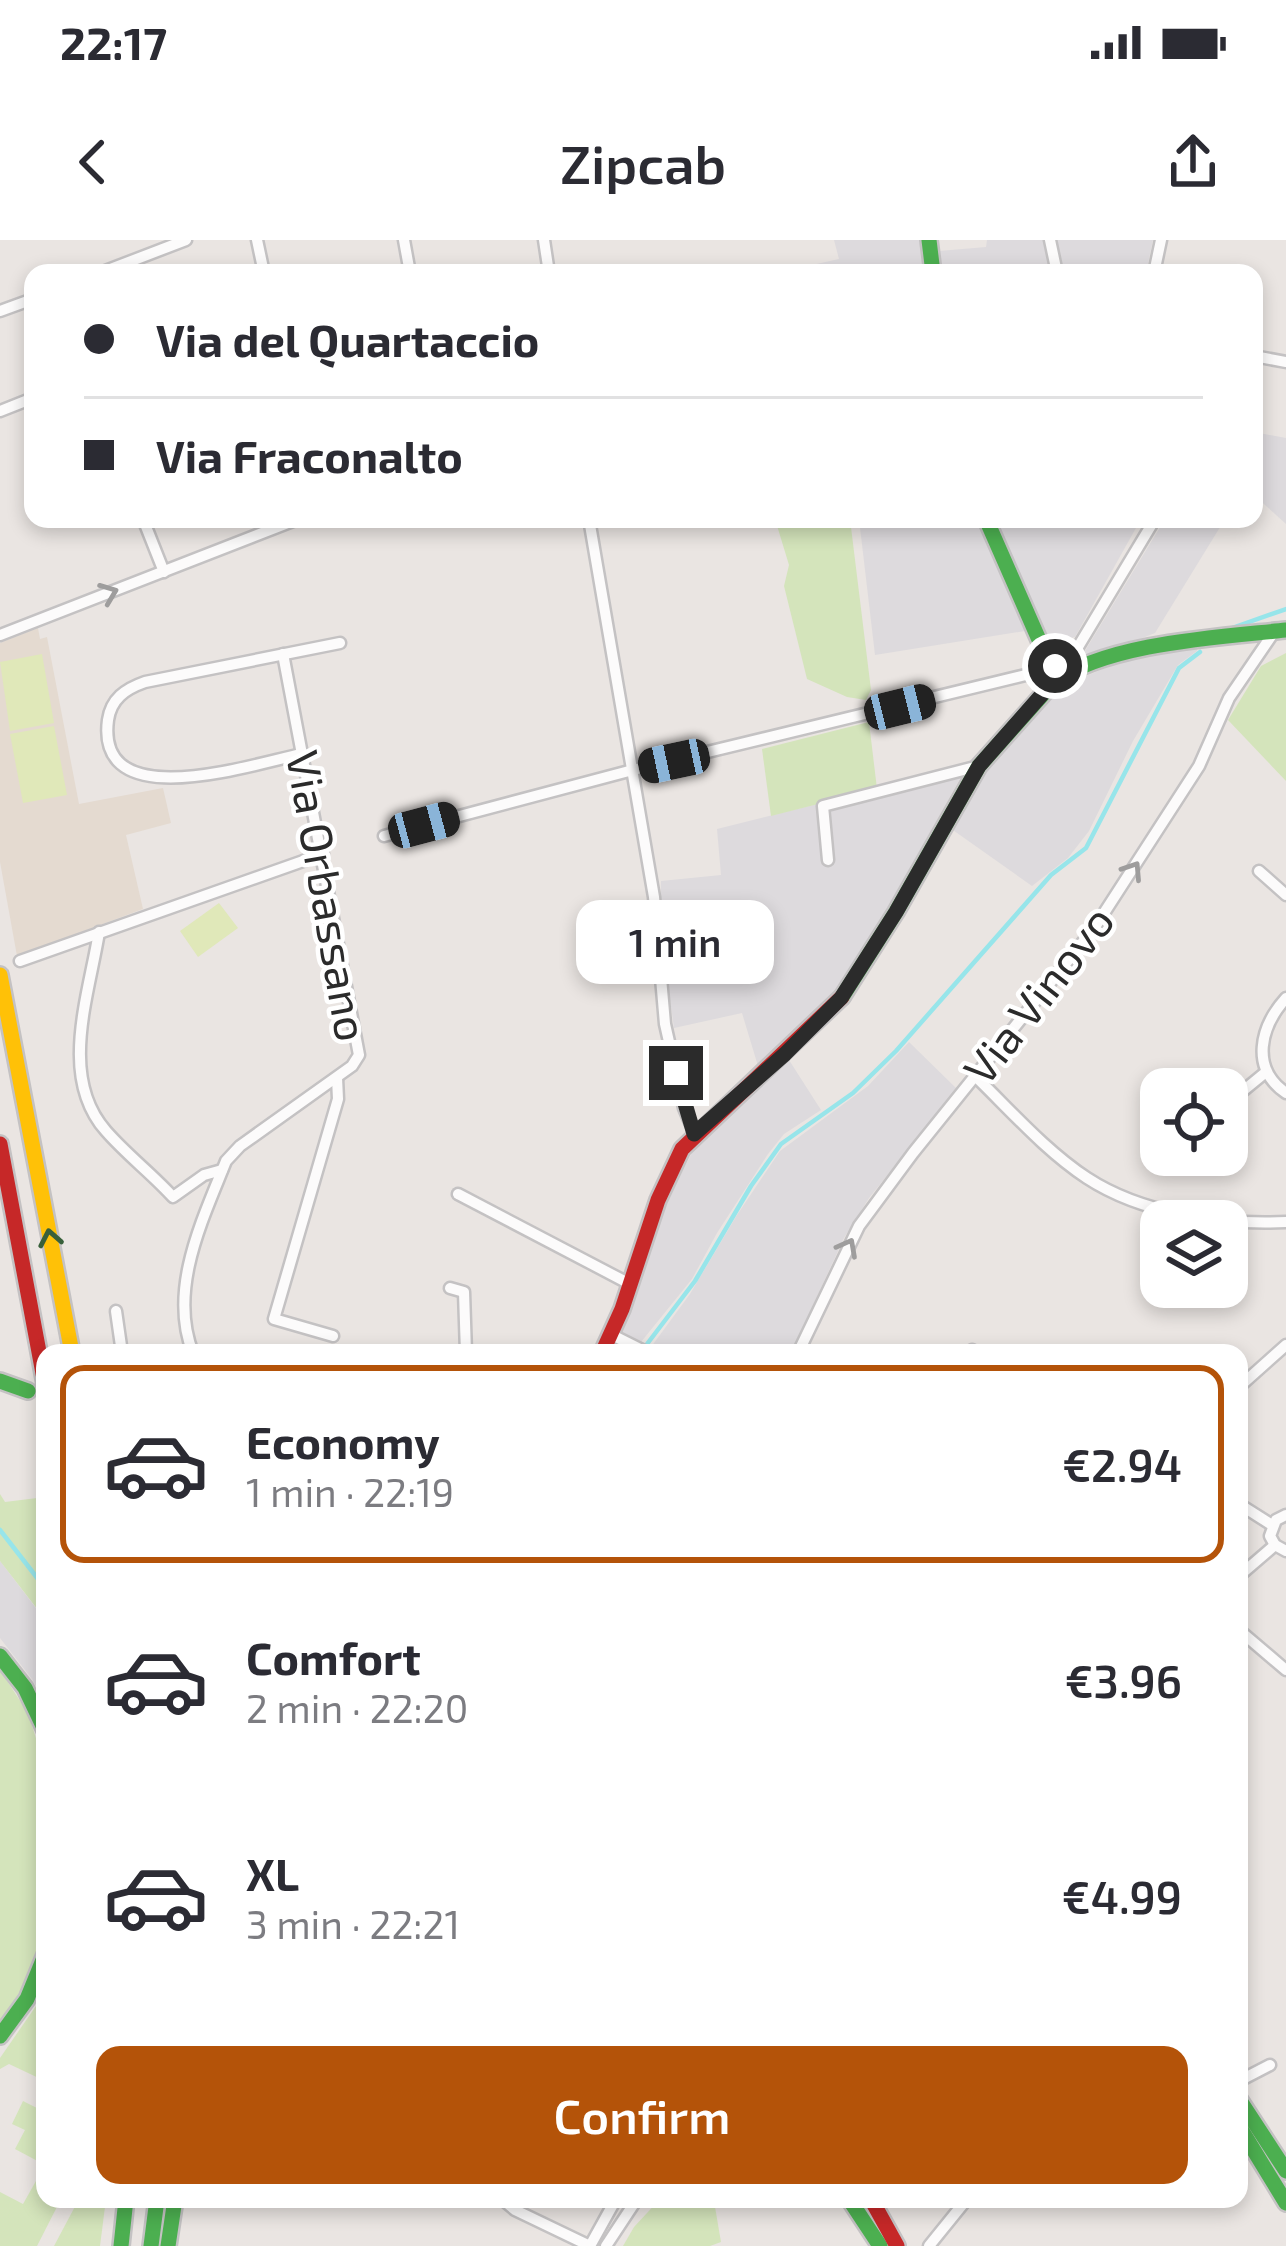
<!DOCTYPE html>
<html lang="en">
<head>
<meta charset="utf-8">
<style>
	:root { --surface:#fff; --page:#f2f2f3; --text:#2b2b33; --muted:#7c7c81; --line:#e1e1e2; --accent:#b45309 }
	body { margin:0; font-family:"Exo 2",sans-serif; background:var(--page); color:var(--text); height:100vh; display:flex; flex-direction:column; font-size:45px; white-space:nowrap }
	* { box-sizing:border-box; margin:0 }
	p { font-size:39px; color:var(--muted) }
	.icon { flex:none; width:66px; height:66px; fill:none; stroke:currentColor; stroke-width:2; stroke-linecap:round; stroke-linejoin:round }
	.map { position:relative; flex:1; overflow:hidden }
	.details { position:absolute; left:36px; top:1104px; width:1212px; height:864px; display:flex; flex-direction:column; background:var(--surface); border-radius:24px; box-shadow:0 6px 18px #0003 }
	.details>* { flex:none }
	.banner { position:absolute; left:24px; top:24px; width:1239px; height:264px; border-radius:24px; box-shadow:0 6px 18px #0003; display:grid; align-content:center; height:264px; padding:0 60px; background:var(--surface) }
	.fabs { position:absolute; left:1140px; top:828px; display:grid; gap:24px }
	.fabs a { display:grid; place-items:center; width:108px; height:108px; border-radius:24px; background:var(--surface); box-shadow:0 6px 18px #0003; font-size:60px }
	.end { position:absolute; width:54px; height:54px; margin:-27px; border:15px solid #2b2b2b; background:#fff; box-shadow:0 0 0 6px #fff }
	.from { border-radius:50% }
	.bubble { position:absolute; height:84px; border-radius:24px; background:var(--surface); box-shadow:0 6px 18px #0003; font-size:39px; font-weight:600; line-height:84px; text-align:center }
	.car { position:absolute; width:36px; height:72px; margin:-36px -18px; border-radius:15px; box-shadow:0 0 9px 3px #0007; background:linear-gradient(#222 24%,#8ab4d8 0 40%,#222 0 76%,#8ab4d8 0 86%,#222 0) }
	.banner b { display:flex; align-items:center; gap:42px; height:114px; font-size:45px }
	.banner b+b { border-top:3px solid var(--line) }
	.banner i { width:30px; height:30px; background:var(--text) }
	ul { padding:21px 0 0; list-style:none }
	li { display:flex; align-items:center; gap:36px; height:198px; margin:0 24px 18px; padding:0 36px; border:6px solid transparent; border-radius:24px }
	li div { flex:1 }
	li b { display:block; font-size:45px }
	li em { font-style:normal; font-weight:600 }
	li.current { border-color:var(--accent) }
	li>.icon { width:108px; height:108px; stroke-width:1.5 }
	.button { display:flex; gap:24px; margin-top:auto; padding:24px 60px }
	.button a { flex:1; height:138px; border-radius:24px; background:var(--accent); color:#fff; font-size:48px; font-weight:600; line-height:138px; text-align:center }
	.status { display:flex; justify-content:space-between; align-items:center; height:84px; padding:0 60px; background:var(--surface); direction:ltr }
	.status svg { height:33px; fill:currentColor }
	header { display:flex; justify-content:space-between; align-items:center; height:156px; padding:0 60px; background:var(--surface); font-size:54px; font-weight:600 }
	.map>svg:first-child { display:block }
	.industrial { fill:#dddadd }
	.education { fill:#e4dad0 }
	.green { fill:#d4e4bb }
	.pitch { fill:#e0e8b9 }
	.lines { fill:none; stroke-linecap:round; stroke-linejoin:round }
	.stream { stroke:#97e5ea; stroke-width:4.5 }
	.street-casing { stroke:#c4c2c3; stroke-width:15 }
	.fast-casing { stroke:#c4c2c3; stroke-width:20 }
	.slow-casing { stroke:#c4c2c3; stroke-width:20 }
	.jam-casing { stroke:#c4c2c3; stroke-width:20 }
	.street { stroke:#fcfbfb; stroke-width:10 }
	.fast { stroke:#4caf50; stroke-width:15 }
	.slow { stroke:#ffc107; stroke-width:15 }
	.jam { stroke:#c62828; stroke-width:15 }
	.oneway { stroke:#9e9d9d }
	.oneway2 { stroke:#38603a }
	.route { stroke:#2b2b2b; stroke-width:15 }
	.labels { text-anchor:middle; stroke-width:9; stroke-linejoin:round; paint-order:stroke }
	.street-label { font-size:45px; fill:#2b2b2b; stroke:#fff }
</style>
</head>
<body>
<div class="status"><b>22:17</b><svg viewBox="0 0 49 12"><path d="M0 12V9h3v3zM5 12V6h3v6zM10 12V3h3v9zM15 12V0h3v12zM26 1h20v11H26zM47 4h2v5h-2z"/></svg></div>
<header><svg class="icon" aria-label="back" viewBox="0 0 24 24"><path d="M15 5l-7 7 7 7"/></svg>Zipcab<svg class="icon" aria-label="share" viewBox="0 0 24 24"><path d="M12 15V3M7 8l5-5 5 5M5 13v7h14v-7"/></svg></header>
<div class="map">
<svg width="1286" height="2006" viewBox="0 0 1286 2006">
	<rect width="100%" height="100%" fill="#eae5e2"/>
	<!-- industrial -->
	<g class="industrial">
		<path d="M834 0H922L926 33H776L839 19Z"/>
		<path d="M987 0H1043L1050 33H941L939 11 986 7Z"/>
		<path d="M1054 0H1153L1146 33H1061Z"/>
		<path d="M1254 192 1286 198V284L1254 255Z"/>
		<path d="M859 279H981L1025 391 875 415Z"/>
		<path d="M992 279H1141L1075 397 1046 405Z"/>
		<path d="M1165 279H1225L1155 393 1077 424Z"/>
		<path d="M1198 405 1197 411 1178 425 1133 501 1089 591 1068 618 1032 646 950 588 975 542 1002 507 1049 461 1086 436 1123 421Z"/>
		<path d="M962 535 858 721 813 778 783 805 758 826 742 773 674 788 660 689 661 641 721 635 717 589 817 564 824 616 827 626 833 625 829 571 832 568Z"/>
		<path d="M909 802 957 849 869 958 844 998 791 1113H664L651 1107 690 1054 737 975 780 911 868 846Z"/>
		<path d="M789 820 821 870 784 894 768 914 717 993 692 1039 641 1102 622 1092 654 986 699 899Z"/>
		<path d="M0 1321 45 1380V1464L32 1439 0 1398Z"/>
	</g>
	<!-- education -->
	<path class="education" d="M38 388 40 399 47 397 79 564 163 548 171 583 126 595 143 669 17 716 0 622V403Z"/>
	<!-- green -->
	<g class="green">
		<path d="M775 279H850L871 450 866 460 847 457 807 439 784 346 789 325Z"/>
		<path d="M1286 413V541L1228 480 1261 426Z"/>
		<path d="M869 482 877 549 771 576 762 509Z"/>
		<path d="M0 1254 5 1262 45 1257V1379L0 1321Z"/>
		<path d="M0 1430 28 1473 45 1527V1715L0 1795Z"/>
		<path d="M45 1753V1829L40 1828 45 1831V1841L9 1824 0 1829V1818Z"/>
		<path d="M23 1861 45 1872V1959H61L37 2006H0V1952L23 1964 45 1925 15 1909 25 1890 12 1884Z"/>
		<path d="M79 1959H106L100 2006H54Z"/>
		<path d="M660 1959 714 1961 721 2002 710 2006H623L634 1987Z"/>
	</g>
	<!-- pitch -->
	<g class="pitch">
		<path d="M42 414 54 483 10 491 0 422Z"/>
		<path d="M54 486 67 555 23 563 10 494Z"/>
		<path d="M219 663 238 688 198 717 180 691Z"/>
	</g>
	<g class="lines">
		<!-- stream -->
		<g class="stream">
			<path d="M1232 388 1286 369"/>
			<path d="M644 1108 695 1041 751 946 781 904 853 853 896 811 1051 635 1086 608 1179 428 1200 412"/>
			<path d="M0 1290 45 1348"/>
		</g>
		<!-- street casing -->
		<g class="street-casing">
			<g id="street">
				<path d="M257 0 264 33"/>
				<path d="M404 0 410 33"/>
				<path d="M544 0 549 33"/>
				<path d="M1050 0 1057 33"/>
				<path d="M100 33 186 0"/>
				<path d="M1154 33 1161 0"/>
				<path d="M0 71 33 59"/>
				<path d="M1254 116 1286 122"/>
				<path d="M0 171 33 158"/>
				<path d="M143 279 164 332"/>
				<path d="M589 279 654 657 665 784 684 868 695 894"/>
				<path d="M0 395 298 279"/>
				<path d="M302 514C255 523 95 578 108 480 111 459 125 449 145 442L340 403"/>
				<path d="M384 596 629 531 1038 432 1066 433 1075 412 1155 279"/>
				<path d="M828 620 823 566 979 526"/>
				<path d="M1259 631 1286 655"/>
				<path d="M99 692C89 755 58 837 106 891 127 915 152 934 173 957L204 935 222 930"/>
				<path d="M20 721 323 614"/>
				<path d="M1286 758C1260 787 1250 828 1286 853"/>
				<path d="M976 837C1011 871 1046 911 1087 938 1142 974 1221 985 1286 982"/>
				<path d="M1227 864 1266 832"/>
				<path d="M458 954 630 1044"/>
				<path d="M450 1048 464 1052 466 1113"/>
				<path d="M116 1071 122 1113"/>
				<path d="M612 1095 648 1113"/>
				<path d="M333 1096 274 1079 338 859 337 838"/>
				<path d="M972 1110 977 1113"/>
				<path d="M193 1113C168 1050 202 981 226 921L240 906 352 826 359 815 283 414"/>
				<path d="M798 1113 859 986 913 913 1095 687 1199 526 1229 458 1274 392"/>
				<path d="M1239 1147 1286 1105"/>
				<path d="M1239 1264 1272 1285"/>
				<path d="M1286 1275 1276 1280 1270 1296 1275 1305 1286 1311"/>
				<path d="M1239 1336 1275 1305"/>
				<path d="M1239 1390 1286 1430"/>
				<path d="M1239 1841 1270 1825"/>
				<path d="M502 1959 515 1970 590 2006"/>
				<path d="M590 2006 616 1959"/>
				<path d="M606 2006 637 1959"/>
				<path d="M929 2006 967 1959"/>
			</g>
		</g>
		<!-- fast casing -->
		<g class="fast-casing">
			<g id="fast">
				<path d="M929 0 933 33"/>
				<path d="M986 279 1047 418 1066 433"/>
				<path d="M842 757 896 672 979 526 1053 443C1105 403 1221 397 1286 390"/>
				<path d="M0 1141 28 1151"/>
				<path d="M0 1416 25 1448 45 1490"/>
				<path d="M0 1796 27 1759 45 1715"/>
				<path d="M1239 1859 1286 1931"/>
				<path d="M1239 1886 1286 1963"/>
				<path d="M849 1959 880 2006"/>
				<path d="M121 2006 126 1959"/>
				<path d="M151 2006 157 1959"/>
				<path d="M168 2006 175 1959"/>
			</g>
		</g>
		<!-- slow casing -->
		<g class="slow-casing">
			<path id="slow" d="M0 735 72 1113"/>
		</g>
		<!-- jam casing -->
		<g class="jam-casing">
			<g id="jam">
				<path d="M0 904 45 1144"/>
				<path d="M602 1113 622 1069 658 960 682 909 842 757"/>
				<path d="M871 1959 897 2006"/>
			</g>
		</g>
		<!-- street -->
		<use href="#street" class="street"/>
		<!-- fast -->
		<use href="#fast" class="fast"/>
		<!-- slow -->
		<use href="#slow" class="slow"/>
		<!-- jam -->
		<use href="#jam" class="jam"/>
	</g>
	<!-- one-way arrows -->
	<defs><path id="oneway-chevron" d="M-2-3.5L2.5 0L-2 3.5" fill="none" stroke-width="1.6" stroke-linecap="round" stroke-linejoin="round" transform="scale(3)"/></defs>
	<g class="oneway">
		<use href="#oneway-chevron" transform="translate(109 353) rotate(-21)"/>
		<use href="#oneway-chevron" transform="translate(1133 630) rotate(-57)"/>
		<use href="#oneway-chevron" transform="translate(848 1007) rotate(-62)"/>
	</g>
	<use class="oneway2" href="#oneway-chevron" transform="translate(50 998) rotate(-101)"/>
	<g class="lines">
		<!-- route -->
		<path class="route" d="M676 833 694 894 785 814 841 758 896 672 979 526 1053 442 1066 433 1055 426"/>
	</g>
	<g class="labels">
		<!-- street labels -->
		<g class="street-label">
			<text transform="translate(327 656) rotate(80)" y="16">Via Orbassano</text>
			<text transform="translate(1039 755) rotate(-52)" y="16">Via Vinovo</text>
		</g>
	</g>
</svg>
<div class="fabs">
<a><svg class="icon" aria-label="locate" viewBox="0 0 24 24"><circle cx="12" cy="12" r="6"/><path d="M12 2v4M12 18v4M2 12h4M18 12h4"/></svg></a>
<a><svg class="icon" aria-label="layers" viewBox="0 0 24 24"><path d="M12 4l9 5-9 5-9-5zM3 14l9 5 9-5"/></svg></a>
</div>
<i class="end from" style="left:1055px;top:426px"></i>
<i class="end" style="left:676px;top:833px"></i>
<div class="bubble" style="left:576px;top:660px;width:198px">1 min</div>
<i class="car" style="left:900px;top:467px;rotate:76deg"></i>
<i class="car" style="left:674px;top:521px;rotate:258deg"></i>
<i class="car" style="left:424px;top:585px;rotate:75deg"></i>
<div class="banner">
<b><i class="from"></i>Via del Quartaccio</b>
<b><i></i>Via Fraconalto</b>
</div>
<section class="details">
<ul>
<li class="current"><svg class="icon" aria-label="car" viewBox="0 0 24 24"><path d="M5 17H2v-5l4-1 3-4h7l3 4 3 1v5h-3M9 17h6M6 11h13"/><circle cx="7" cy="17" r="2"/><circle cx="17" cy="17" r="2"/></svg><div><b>Economy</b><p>1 min · 22:19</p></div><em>€2.94</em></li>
<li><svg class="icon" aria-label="car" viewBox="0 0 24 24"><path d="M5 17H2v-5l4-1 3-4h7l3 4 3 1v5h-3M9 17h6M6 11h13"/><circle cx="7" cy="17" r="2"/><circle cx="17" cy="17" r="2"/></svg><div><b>Comfort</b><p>2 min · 22:20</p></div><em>€3.96</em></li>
<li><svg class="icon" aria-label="car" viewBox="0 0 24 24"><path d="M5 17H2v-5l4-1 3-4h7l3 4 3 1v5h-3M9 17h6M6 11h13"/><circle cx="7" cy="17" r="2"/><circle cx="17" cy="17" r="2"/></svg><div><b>XL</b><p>3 min · 22:21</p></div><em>€4.99</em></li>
</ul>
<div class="button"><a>Confirm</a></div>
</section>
</div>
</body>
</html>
